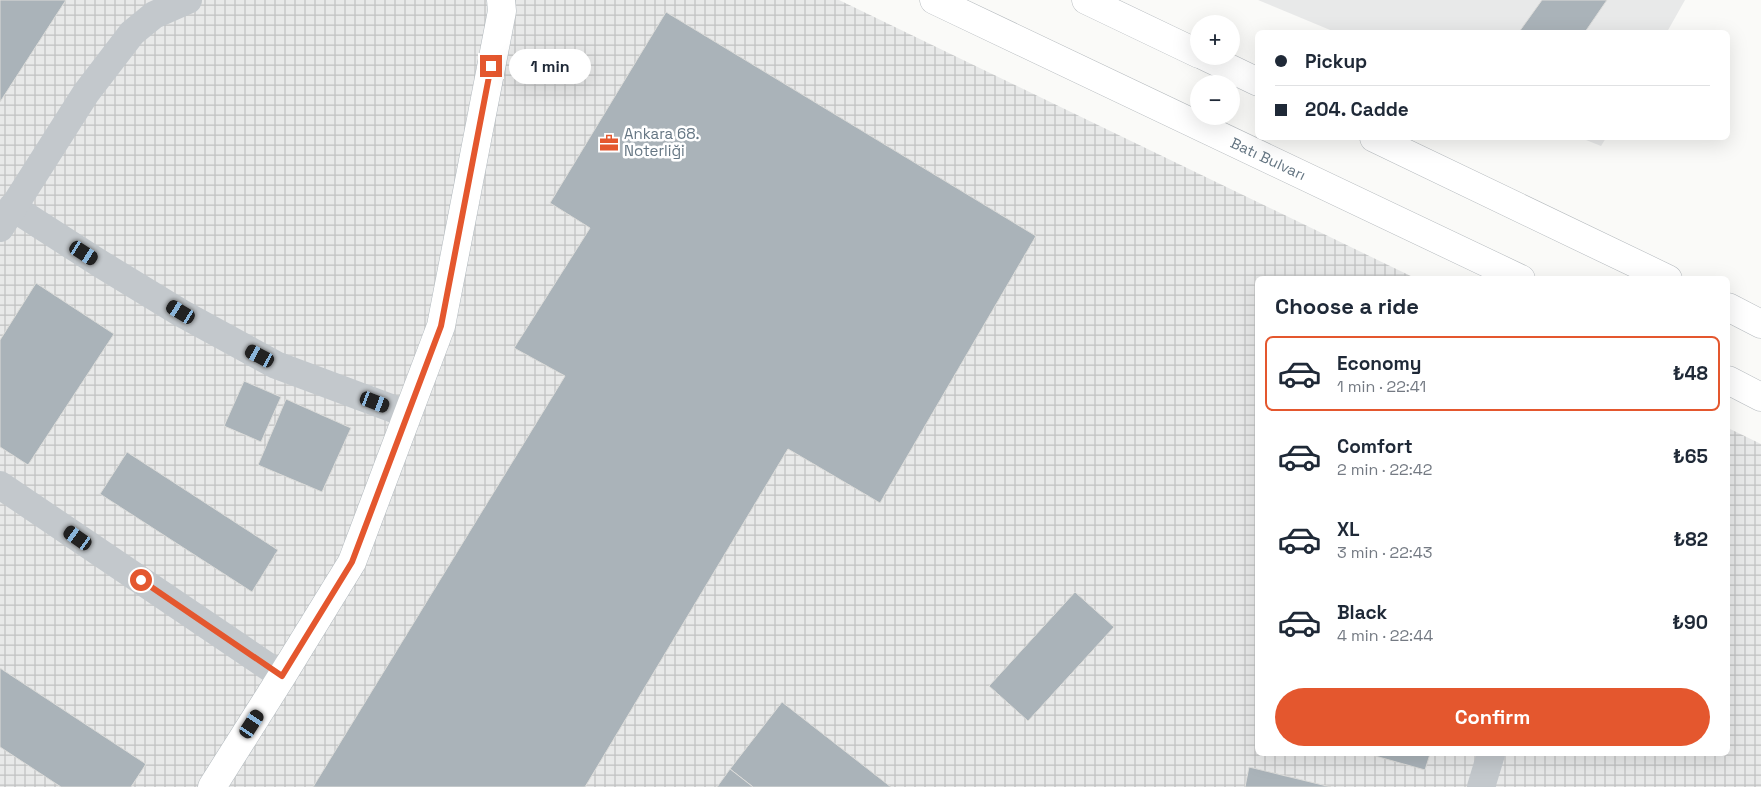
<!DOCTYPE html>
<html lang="en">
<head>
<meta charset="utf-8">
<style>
	:root { --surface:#fff; --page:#f2f2f3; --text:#1f2937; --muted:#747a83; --line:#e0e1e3; --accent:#e4572e }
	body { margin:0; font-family:"Space Grotesk",sans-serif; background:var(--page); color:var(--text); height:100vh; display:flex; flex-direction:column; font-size:19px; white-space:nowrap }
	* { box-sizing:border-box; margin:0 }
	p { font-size:16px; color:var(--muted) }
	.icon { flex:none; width:28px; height:28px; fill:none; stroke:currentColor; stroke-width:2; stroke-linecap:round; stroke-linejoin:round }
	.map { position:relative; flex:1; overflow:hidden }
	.sheet { position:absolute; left:1255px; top:276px; width:475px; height:480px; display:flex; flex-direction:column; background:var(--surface); border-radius:8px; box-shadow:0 5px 20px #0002 }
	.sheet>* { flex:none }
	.banner { position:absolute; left:1255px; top:30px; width:475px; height:110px; border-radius:8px; box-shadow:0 5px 20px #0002; display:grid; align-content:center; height:110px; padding:0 20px; background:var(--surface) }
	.tools { position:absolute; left:1190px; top:15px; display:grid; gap:10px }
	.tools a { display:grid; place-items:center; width:50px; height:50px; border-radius:50%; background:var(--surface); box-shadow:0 5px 20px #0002; font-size:25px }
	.end { position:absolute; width:22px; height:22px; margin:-11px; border:6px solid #e4572e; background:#fff; box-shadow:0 0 0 2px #fff }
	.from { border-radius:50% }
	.bubble { position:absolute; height:35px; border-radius:18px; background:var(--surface); box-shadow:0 5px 20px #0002; font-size:16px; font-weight:700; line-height:35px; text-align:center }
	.car { position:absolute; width:15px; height:30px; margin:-15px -8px; border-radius:6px; box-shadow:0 0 4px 1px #0007; background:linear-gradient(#222 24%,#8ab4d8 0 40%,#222 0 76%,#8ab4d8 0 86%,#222 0) }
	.banner b { display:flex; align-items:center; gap:18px; height:48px; font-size:19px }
	.banner b+b { border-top:1px solid var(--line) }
	.banner i { width:12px; height:12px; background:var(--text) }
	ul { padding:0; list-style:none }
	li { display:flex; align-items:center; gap:15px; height:75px; margin:0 10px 8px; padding:0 10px; border:2px solid transparent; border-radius:8px }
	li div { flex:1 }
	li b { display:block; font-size:19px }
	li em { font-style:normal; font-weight:700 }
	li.current { border-color:var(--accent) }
	li>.icon { width:45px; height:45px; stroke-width:1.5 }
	h2 { padding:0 20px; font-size:22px; line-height:60px }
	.action { display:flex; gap:10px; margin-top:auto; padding:10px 20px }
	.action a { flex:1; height:58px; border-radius:30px; background:var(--accent); color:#fff; font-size:20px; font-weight:700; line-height:58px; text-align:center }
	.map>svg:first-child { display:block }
	.built { fill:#e8e9e9 }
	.industrial { fill:url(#industrial-grid) }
	.building { fill:#aab3b9; stroke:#dcdcda }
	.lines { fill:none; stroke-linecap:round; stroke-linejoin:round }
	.secondary-casing { stroke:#b3babf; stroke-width:29 }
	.primary-casing { stroke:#b5babe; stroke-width:29 }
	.street { stroke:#c3c8cc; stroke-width:28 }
	.secondary { stroke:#fff; stroke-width:28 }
	.primary { stroke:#fff; stroke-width:28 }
	.route { stroke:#e4572e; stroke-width:6 }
	.labels { text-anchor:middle; stroke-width:5; stroke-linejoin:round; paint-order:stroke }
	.poi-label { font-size:15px; fill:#657683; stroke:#fff; text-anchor:start }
	.street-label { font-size:15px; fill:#657683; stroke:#fff }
</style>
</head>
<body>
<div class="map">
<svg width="1761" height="787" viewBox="0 0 1761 787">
	<defs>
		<pattern id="industrial-grid" width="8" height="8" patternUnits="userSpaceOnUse" patternTransform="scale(1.25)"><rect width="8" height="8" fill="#e8e9e9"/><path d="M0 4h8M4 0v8" fill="none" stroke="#c0c1c2"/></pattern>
	</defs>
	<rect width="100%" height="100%" fill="#fafaf8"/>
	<!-- built -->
	<g class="built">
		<path d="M1258 0H1685L1667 32H1335Z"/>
		<path d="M1581 138H1606L1601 146Z"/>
	</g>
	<!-- industrial -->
	<path class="industrial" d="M0 0H839L1417 279H1258V754H1728V428L1761 444V787H0Z"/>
	<!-- building -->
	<g class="building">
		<path d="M0 0H66L0 102Z"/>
		<path d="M1542 0H1607L1585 32H1519Z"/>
		<path d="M666 12 1036 236 880 503 788 449 585 787H313L565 376 514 348 590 228 550 203Z"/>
		<path d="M36 283 114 334 28 465 0 447V340Z"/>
		<path d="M244 381 281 397 261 442 224 426Z"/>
		<path d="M286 399 351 428 322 492 258 465Z"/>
		<path d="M127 452 278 550 252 592 100 494Z"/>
		<path d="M1075 592 1114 627 1028 721 989 686Z"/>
		<path d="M0 668 146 764 131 787H61L0 747Z"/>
		<path d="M782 702 891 787H753L730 769Z"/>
		<path d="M1368 754H1430L1425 770Z"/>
		<path d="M1249 767 1331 787H1245Z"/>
		<path d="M730 769 753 787H717Z"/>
	</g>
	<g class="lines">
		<!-- secondary casing -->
		<g class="secondary-casing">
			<path id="secondary" d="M212 787 282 676 352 562 441 326 502 11 501 0"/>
		</g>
		<!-- primary casing -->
		<g class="primary-casing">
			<g id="primary">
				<path d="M934 0 1521 279"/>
				<path d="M1086 0 1199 54"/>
				<path d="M1204 56 1258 82"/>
				<path d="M1374 138 1668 279"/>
				<path d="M1728 307 1761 324"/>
				<path d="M1728 380 1761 397"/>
			</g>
		</g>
		<!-- street -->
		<g class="street">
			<path d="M12 207 99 263 181 313 276 365 407 414"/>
			<path d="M0 228 86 93 132 33 154 15 188 0"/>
			<path d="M0 485 282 676"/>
			<path d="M1481 787 1491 754"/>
		</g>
		<!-- secondary -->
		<use href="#secondary" class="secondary"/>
		<!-- primary -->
		<use href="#primary" class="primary"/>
	</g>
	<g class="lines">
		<!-- route -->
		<path class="route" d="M141 580 282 676 352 562 441 326 491 66"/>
	</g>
	<!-- icons -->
	<defs>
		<g id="office-bare" transform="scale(1.5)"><path d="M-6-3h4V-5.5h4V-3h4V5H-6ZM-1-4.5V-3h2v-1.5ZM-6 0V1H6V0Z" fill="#e4572e" stroke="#fff" stroke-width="2.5" paint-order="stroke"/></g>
	</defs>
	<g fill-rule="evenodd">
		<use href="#office-bare" x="609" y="143"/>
	</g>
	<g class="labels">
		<!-- poi labels -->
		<g class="poi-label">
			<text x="624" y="139">Ankara 68.<tspan x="624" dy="17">Noterliği</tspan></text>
		</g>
		<!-- street labels -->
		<g class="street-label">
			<text transform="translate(1268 159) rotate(25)" y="5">Batı Bulvarı</text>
		</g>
	</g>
</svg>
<div class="tools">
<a>+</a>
<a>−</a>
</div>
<i class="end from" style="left:141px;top:580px"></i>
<i class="end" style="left:491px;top:66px"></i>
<div class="bubble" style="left:509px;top:49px;width:82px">1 min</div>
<i class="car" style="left:84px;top:253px;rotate:123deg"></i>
<i class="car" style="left:181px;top:312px;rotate:301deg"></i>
<i class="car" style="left:260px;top:356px;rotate:298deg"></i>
<i class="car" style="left:375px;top:402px;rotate:111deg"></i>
<i class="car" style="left:78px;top:538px;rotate:305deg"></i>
<i class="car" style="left:252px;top:724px;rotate:33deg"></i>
<div class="banner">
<b><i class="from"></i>Pickup</b>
<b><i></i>204. Cadde</b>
</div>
<section class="sheet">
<h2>Choose a ride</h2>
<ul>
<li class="current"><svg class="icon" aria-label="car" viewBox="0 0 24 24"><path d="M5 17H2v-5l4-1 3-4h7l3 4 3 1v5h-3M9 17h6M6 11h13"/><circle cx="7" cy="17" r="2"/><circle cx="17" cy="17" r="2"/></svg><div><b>Economy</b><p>1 min · 22:41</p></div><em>₺48</em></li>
<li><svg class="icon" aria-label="car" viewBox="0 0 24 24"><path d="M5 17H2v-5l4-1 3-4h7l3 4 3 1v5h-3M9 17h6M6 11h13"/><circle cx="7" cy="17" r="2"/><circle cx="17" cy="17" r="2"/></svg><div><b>Comfort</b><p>2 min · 22:42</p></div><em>₺65</em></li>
<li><svg class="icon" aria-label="car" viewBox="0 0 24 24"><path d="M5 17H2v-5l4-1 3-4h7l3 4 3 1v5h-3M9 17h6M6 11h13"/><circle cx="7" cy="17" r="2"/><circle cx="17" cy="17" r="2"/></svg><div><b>XL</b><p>3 min · 22:43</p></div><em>₺82</em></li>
<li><svg class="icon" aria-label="car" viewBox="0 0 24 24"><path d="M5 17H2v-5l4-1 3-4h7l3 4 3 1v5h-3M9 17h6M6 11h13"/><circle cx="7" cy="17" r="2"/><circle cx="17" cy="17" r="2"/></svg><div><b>Black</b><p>4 min · 22:44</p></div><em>₺90</em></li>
</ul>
<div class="action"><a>Confirm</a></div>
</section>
</div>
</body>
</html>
